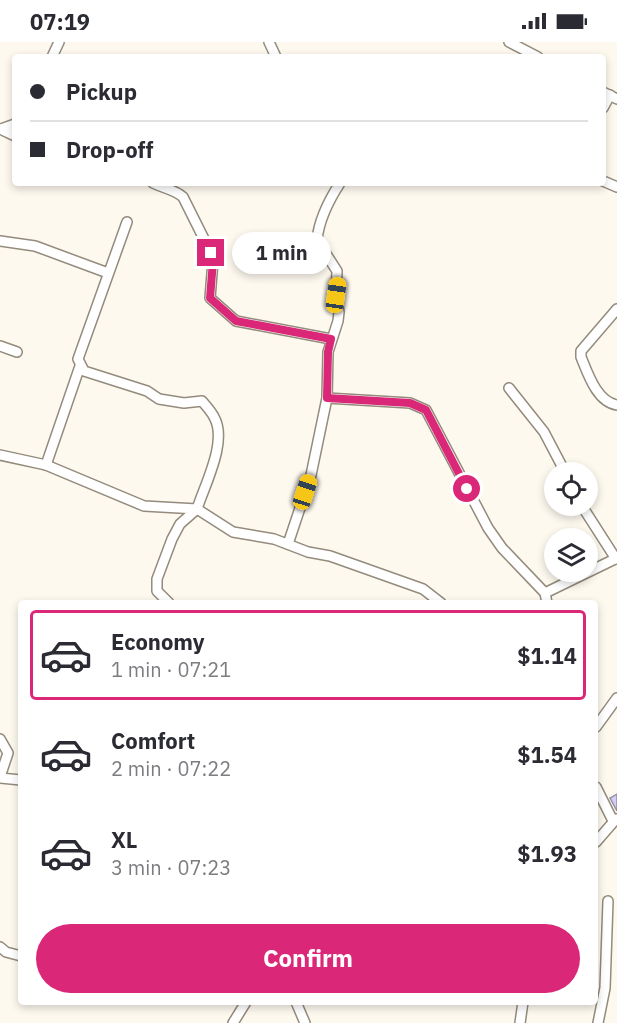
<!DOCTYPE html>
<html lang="en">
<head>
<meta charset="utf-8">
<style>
	:root { --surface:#fff; --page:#f7f7f7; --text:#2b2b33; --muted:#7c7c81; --line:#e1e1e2; --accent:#db2777 }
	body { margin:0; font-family:"IBM Plex Sans",sans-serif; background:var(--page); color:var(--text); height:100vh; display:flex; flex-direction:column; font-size:22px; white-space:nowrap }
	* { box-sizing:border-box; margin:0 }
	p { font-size:20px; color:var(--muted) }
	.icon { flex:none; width:33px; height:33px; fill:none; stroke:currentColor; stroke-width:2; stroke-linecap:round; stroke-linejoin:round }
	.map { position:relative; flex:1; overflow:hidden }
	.drawer { position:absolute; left:18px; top:558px; width:580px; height:405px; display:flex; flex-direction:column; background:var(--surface); border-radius:6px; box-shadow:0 3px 9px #0003 }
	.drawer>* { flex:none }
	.top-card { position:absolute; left:12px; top:12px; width:594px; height:132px; border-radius:6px; box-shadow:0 3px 9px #0003; display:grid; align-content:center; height:132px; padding:0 18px; background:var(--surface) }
	.controls { position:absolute; left:544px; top:420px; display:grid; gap:12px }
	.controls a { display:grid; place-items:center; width:54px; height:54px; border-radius:50%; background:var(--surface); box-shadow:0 3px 9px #0003; font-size:30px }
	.end { position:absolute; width:27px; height:27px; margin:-14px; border:8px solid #db2777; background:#fff; box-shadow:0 0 0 3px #fff }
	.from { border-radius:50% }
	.bubble { position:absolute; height:42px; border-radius:21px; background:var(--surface); box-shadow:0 3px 9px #0003; font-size:20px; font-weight:700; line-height:42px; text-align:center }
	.car { position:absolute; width:18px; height:36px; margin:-18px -9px; border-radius:8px; box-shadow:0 0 4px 2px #0007; background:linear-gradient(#f5c518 24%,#345 0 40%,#f5c518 0 76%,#345 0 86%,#f5c518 0) }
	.top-card b { display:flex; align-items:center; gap:21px; height:57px; font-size:22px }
	.top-card b+b { border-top:2px solid var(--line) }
	.top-card i { width:15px; height:15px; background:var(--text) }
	ul { padding:10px 0 0; list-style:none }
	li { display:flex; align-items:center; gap:18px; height:90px; margin:0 12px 9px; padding:0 6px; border:3px solid transparent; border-radius:6px }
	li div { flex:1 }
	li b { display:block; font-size:22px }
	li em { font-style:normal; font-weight:700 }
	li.active { border-color:var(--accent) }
	li>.icon { width:54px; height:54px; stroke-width:1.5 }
	.action { display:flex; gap:12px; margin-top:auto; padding:12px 18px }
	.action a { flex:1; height:69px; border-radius:36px; background:var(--accent); color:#fff; font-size:24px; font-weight:700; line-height:69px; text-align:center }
	.status { display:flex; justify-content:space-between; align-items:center; height:42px; padding:0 30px; background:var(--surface); direction:ltr }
	.status svg { height:16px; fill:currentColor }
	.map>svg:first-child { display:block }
	.building { fill:#d4cef5; stroke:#9390a1; stroke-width:1.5 }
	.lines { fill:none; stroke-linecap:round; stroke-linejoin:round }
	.minor-casing { stroke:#938b7c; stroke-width:12 }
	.minor { stroke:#fff; stroke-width:9 }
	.route { stroke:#db2777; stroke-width:8 }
</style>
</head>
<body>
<div class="status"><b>07:19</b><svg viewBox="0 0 49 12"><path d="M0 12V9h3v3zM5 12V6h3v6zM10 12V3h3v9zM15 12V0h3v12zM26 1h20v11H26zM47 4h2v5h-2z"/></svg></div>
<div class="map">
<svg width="617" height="981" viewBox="0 0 617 981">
	<rect width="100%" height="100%" fill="#fef9ef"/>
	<!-- building -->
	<path class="building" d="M617 752V769L610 756Z"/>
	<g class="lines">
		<!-- minor casing -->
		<g class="minor-casing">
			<g id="minor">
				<path d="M269 0 276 15"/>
				<path d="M509 0 538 15"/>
				<path d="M52 15 59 0"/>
				<path d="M603 50 617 57"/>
				<path d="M603 66 610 53"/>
				<path d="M0 87 15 94"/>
				<path d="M1 87 15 82"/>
				<path d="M603 139 617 145"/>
				<path d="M153 141C163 146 176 148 183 155L211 211 213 219 210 256 236 279 331 297"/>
				<path d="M127 180 78 317 84 329 147 349 159 357 184 361 202 359C206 364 211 369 214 375 228 399 205 442 197 467L233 490 274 497 308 510 330 514 423 547 441 561"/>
				<path d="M0 199 35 204 108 231"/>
				<path d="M617 267 581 309V315C588 332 597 360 617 363"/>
				<path d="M0 304 17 310"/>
				<path d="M509 346 544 390 565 430"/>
				<path d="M327 356 410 361 426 368 488 486 502 506 545 551 547 561"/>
				<path d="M0 413 46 423 144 464 197 467 180 482 172 497 157 537V549L169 561"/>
				<path d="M46 423 80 324"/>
				<path d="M582 464 616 517"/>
				<path d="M288 502 311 433 327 356 328 310 338 279 339 270 336 253 337 229 317 198C319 177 329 158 340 141"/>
				<path d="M545 551 617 516"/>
				<path d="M596 685 617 656"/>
				<path d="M0 697 8 711 0 735"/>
				<path d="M0 736 21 738"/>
				<path d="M596 745 613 779"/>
				<path d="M596 800 616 777"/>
				<path d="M0 905 6 910 21 914"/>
				<path d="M296 960 305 981"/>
				<path d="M233 981 246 960"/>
				<path d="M520 981 523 960"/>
				<path d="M598 981 605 946 608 859"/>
			</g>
		</g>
		<!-- minor -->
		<use href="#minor" class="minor"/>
	</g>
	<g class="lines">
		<!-- route -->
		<path class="route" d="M211 211 213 219 210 256 236 279 331 297 328 310 327 356 410 361 426 368 467 447"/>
	</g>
</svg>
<div class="controls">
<a><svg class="icon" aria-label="locate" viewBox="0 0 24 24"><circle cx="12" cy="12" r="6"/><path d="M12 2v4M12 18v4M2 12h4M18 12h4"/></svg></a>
<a><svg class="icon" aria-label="layers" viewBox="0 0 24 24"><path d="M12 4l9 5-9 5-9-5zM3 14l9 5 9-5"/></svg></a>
</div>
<i class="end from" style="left:467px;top:447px"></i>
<i class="end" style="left:211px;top:211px"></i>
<div class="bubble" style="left:232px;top:190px;width:99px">1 min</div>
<i class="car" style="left:336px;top:253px;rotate:8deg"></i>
<i class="car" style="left:305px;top:450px;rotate:18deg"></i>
<div class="top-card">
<b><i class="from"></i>Pickup</b>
<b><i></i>Drop-off</b>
</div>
<section class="drawer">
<ul>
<li class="active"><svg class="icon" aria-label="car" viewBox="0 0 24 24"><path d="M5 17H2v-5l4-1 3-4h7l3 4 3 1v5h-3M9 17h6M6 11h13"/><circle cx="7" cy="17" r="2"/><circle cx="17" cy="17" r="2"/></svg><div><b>Economy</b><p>1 min · 07:21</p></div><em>$1.14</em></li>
<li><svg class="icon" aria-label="car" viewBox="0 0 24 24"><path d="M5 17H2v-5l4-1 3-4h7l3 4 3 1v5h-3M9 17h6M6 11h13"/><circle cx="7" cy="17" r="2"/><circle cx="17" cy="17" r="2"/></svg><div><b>Comfort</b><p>2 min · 07:22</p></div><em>$1.54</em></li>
<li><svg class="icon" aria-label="car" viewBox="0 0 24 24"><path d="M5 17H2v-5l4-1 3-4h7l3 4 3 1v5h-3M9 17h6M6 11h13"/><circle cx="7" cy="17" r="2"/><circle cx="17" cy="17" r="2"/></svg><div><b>XL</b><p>3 min · 07:23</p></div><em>$1.93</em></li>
</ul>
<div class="action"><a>Confirm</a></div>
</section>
</div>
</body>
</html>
